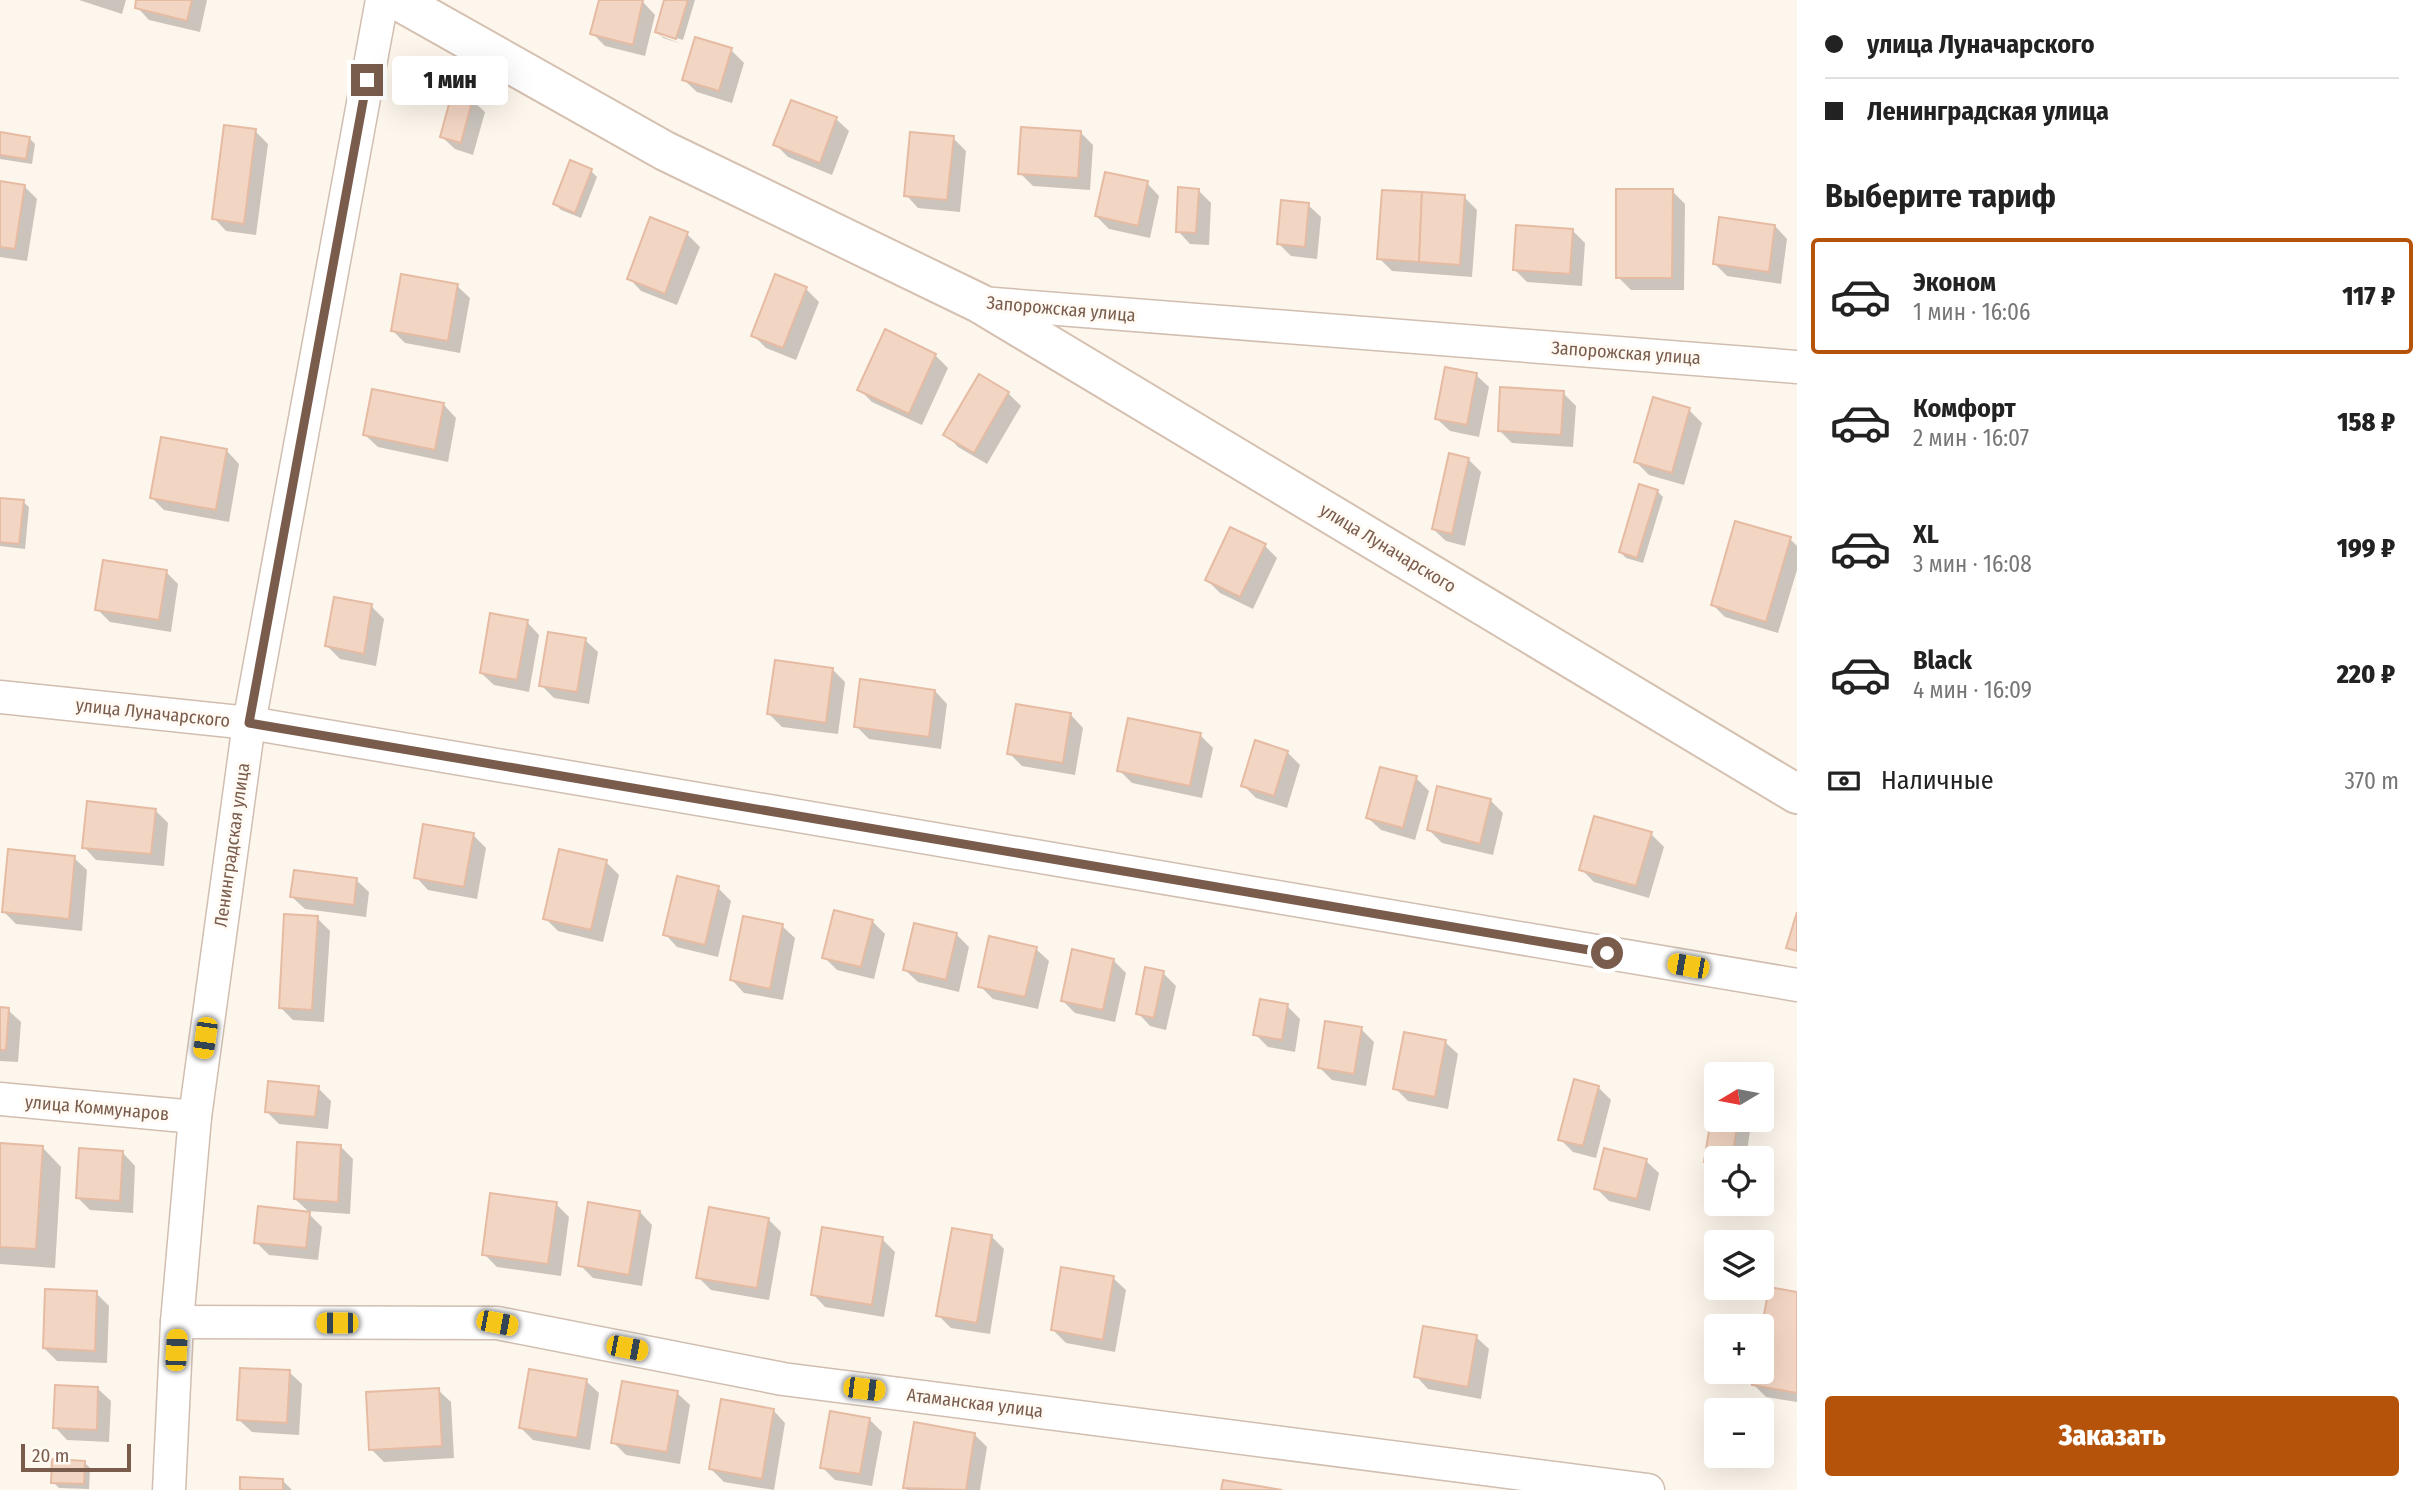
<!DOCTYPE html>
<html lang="ru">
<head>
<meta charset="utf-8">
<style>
	:root { --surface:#fff; --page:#f2f2f2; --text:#222; --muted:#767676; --line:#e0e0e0; --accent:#b45309 }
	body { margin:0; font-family:"Fira Sans Condensed",sans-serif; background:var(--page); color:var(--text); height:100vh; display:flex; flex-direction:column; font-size:26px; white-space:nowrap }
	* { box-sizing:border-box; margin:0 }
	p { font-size:23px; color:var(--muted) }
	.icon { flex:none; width:38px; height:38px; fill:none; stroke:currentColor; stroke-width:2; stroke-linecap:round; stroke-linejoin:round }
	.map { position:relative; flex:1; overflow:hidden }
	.drawer { display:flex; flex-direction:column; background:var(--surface); width:630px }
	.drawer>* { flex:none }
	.top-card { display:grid; align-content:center; height:154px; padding:0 28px; background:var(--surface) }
	.needle { width:46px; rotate:260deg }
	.tools { position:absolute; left:1704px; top:1062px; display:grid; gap:14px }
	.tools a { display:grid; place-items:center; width:70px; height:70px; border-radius:7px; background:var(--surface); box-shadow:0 7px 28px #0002; font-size:35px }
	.scale { position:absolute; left:21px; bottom:18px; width:110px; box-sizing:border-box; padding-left:7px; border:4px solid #7a5c4d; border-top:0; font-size:19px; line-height:24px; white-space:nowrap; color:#7a5c4d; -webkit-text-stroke:5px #fffaf3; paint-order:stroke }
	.end { position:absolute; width:32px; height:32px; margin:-16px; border:9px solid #7a5c4d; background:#fff; box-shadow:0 0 0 4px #fff }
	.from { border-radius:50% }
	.bubble { position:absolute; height:49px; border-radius:7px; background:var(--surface); box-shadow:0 7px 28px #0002; font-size:23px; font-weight:800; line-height:49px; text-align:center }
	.car { position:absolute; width:21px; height:42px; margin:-21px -10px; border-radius:9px; box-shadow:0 0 5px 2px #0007; background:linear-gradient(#f5c518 24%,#345 0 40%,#f5c518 0 76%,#345 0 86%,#f5c518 0) }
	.top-card b { display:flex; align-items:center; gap:24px; height:66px; font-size:26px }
	.top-card b+b { border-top:2px solid var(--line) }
	.top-card i { width:18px; height:18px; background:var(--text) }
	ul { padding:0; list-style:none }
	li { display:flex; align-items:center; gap:21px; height:116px; margin:0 14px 10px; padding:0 14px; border:4px solid transparent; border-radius:7px }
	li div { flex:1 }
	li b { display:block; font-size:26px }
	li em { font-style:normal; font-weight:800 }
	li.selected { border-color:var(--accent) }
	li>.icon { width:63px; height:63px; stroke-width:1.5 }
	h2 { padding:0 28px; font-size:32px; line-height:84px }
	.pay { display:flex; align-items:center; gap:18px; height:77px; padding:0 28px; font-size:26px }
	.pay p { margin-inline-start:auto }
	.primary-button { display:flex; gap:14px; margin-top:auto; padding:14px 28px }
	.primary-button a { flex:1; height:80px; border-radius:7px; background:var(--accent); color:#fff; font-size:28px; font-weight:800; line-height:80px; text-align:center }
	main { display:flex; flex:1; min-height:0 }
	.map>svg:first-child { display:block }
	.shadow { fill:#0003 }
	.building { fill:#f3d5c3; stroke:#e6bba3; stroke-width:2 }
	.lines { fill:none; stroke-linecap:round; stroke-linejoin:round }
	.minor-casing { stroke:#d1beb0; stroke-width:35 }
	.secondary-casing { stroke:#d6c0b0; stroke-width:42 }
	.minor { stroke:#fff; stroke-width:32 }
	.secondary { stroke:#fff; stroke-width:38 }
	.route { stroke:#7a5c4d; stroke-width:9 }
	.labels { text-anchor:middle; stroke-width:6; stroke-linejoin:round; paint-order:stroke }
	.street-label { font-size:18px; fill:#7a5c4d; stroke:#fffaf3 }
</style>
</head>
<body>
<main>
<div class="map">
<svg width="1797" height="1490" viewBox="0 0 1797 1490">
	<rect width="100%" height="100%" fill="#fdf6ec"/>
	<!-- shadow -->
	<g class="shadow">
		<path d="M79 0H126L122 14Z"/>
		<path d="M138 0H207L200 32 149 20 137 7Z"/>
		<path d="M601 0 643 2 655 15 645 56 605 46 592 33Z"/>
		<path d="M666 0H695L683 40 661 33V36L682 44 663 38 657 32Z"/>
		<path d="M731 50 744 63 732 103 697 92 684 80Z"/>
		<path d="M472 100 485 112 473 155 455 149 442 137Z"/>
		<path d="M836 119 849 131 832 175 788 157 776 145Z"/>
		<path d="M255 131 268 144 256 235 226 231 214 218Z"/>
		<path d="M1080 132 1093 145 1090 190 1033 186 1020 173Z"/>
		<path d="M0 134 29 138 35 144 32 164 0 159Z"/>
		<path d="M953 138 966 151 960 212 918 208 906 195Z"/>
		<path d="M591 171 597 177 581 218 561 210 555 204Z"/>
		<path d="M0 183 24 186 37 199 27 261 0 257Z"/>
		<path d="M1147 183 1159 196 1150 238 1109 229 1096 216Z"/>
		<path d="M1198 190 1211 203 1209 245 1190 244 1178 231Z"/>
		<path d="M1672 191 1685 204 1684 290H1631L1618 277Z"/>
		<path d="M1464 197 1477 210 1472 277 1392 271 1379 258Z"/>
		<path d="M1308 205 1321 217 1317 259 1291 256 1278 243Z"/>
		<path d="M1775 226 1787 239 1781 284 1727 276 1714 263Z"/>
		<path d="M1573 231 1585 243 1582 286 1527 282 1514 269Z"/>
		<path d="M687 234 700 247 677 305 641 291 629 278Z"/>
		<path d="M776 277 806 289 819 302 796 360 766 348 753 335Z"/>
		<path d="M457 286 470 298 460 353 405 343 393 331Z"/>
		<path d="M935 355 948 368 922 425 872 402 859 389Z"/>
		<path d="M1476 375 1489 387 1479 437 1450 431 1437 419Z"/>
		<path d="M1008 393 1021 406 987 464 958 447 946 434Z"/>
		<path d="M1563 393 1576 406 1573 447 1512 443 1499 430Z"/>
		<path d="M444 405 456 418 448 462 378 447 365 435Z"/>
		<path d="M1689 410 1702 423 1684 485 1649 475 1636 462Z"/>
		<path d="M227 451 239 464 229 522 164 510 151 497Z"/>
		<path d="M1468 459 1481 472 1465 546 1446 541 1433 529Z"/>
		<path d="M1657 491 1663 497 1643 563 1626 558 1620 552Z"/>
		<path d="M0 499 23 502 29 507 25 549 0 546Z"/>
		<path d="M1790 539 1797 546V570L1778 633 1725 617 1713 605Z"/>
		<path d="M1265 546 1277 558 1253 609 1220 593 1207 580Z"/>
		<path d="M166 572 178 584 171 632 110 622 97 609Z"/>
		<path d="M371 606 384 619 376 666 340 659 327 646Z"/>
		<path d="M527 622 539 635 529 692 494 685 481 673Z"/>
		<path d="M585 640 598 652 589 704 554 698 541 685Z"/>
		<path d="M832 669 845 682 838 734 782 727 769 714Z"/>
		<path d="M935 691 947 704 941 749 869 739 856 726Z"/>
		<path d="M1071 715 1083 728 1075 775 1022 766 1009 753Z"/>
		<path d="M1200 735 1213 748 1202 798 1132 783 1119 770Z"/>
		<path d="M1287 752 1300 765 1287 808 1256 798 1243 785Z"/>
		<path d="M1416 778 1429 791 1415 840 1381 830 1368 818Z"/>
		<path d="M1490 800 1503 813 1493 855 1442 843 1429 830Z"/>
		<path d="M155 810 168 823 164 866 96 860 84 847Z"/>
		<path d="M1651 834 1664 847 1649 898 1594 882 1581 869Z"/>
		<path d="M473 835 486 848 477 899 428 890 416 877Z"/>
		<path d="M74 858 87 870 82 931 16 924 4 912Z"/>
		<path d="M606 862 619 875 603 942 558 931 545 918Z"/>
		<path d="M356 880 369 892 366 917 305 909 292 897Z"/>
		<path d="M718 888 731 901 718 957 677 947 665 934Z"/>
		<path d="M317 918 330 931 324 1022 293 1020 280 1007Z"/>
		<path d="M872 921 885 934 874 979 837 970 824 957Z"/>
		<path d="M782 926 795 938 783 1000 744 993 732 980Z"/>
		<path d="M956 934 969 947 959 992 918 982 905 970Z"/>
		<path d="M1036 949 1049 961 1038 1009 993 999 980 986Z"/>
		<path d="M1113 960 1126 973 1115 1022 1075 1013 1062 1000Z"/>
		<path d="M1163 973 1176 986 1166 1030 1150 1026 1138 1013Z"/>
		<path d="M1287 1006 1300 1019 1295 1052 1268 1047 1255 1034Z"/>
		<path d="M0 1009 8 1010 21 1022 18 1062 0 1061Z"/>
		<path d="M1361 1029 1374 1042 1366 1086 1332 1080 1319 1067Z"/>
		<path d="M1445 1042 1458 1054 1448 1109 1408 1101 1395 1088Z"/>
		<path d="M1598 1087 1611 1100 1596 1158 1573 1152 1560 1139Z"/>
		<path d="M318 1088 331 1101 328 1129 279 1124 266 1111Z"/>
		<path d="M1717 1120H1739L1750 1131 1746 1158H1717V1173L1706 1162Z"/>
		<path d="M0 1145 42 1147 61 1167 55 1268 0 1264Z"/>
		<path d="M340 1146 353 1159 350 1214 308 1211 295 1199Z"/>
		<path d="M123 1153 135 1166 133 1213 90 1210 78 1198Z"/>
		<path d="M1646 1161 1659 1173 1650 1211 1609 1201 1596 1188Z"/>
		<path d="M556 1204 569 1217 561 1276 497 1267 484 1254Z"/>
		<path d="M640 1212 652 1225 642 1286 593 1278 580 1265Z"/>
		<path d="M309 1214 322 1227 318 1260 269 1255 256 1242Z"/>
		<path d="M768 1219 781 1232 769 1300 711 1290 698 1277Z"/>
		<path d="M991 1236 1004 1249 990 1334 951 1328 938 1315Z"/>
		<path d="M882 1239 895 1252 884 1317 825 1307 813 1294Z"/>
		<path d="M1113 1278 1126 1290 1115 1352 1066 1343 1053 1330Z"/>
		<path d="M96 1293 109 1306 107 1363 57 1361 44 1348Z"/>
		<path d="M1797 1294V1402L1766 1397 1753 1384 1756 1372H1762Z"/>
		<path d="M1476 1337 1489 1349 1481 1399 1428 1389 1416 1376Z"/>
		<path d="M289 1372 302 1384 299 1435 252 1432 239 1420Z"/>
		<path d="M586 1381 599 1393 590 1450 533 1440 521 1428Z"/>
		<path d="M98 1389 111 1401 109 1442 67 1440 55 1427Z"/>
		<path d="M438 1390 451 1402 454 1458 384 1462 371 1449Z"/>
		<path d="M677 1393 690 1405 680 1464 626 1455 613 1442Z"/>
		<path d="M773 1410 785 1423 774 1490 724 1482 711 1469Z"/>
		<path d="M869 1419 882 1432 872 1486 835 1480 822 1467Z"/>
		<path d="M974 1434 987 1447 980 1490H907L904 1487Z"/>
		<path d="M84 1462 90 1468 89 1489 59 1488 53 1482Z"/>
		<path d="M282 1480 292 1490H242Z"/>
	</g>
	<!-- building -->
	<g class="building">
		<path d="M136 0H192L187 21 135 8Z"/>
		<path d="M599 0H643L633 45 590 34Z"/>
		<path d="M664 0H688L676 39 655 32Z"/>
		<path d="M695 37 732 48 719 91 682 80Z"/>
		<path d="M452 93 473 98 461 143 440 137Z"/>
		<path d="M791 100 837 117 820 163 773 145Z"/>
		<path d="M224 125 256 129 244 224 212 219Z"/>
		<path d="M1021 127 1081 131 1078 178 1018 174Z"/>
		<path d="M0 132 30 137 26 159 0 155Z"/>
		<path d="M910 132 954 136 947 200 904 196Z"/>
		<path d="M570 160 592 169 575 213 553 204Z"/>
		<path d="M1105 172 1148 181 1138 226 1095 216Z"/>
		<path d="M0 181 25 185 15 249 0 247Z"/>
		<path d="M1178 187 1199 189 1196 233 1176 232Z"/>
		<path d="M1616 189H1673L1672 278H1616Z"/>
		<path d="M1382 190 1422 192 1419 262 1377 259Z"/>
		<path d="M1422 192 1465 195 1460 265 1419 262Z"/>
		<path d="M1281 200 1309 203 1305 247 1277 244Z"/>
		<path d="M650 217 688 232 665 294 627 279Z"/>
		<path d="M1719 217 1775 225 1769 272 1713 264Z"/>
		<path d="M1516 225 1573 229 1570 274 1513 270Z"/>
		<path d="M401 274 458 284 448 341 391 331Z"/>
		<path d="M775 274 807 287 783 348 751 336Z"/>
		<path d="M885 329 936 354 909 414 857 390Z"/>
		<path d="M1445 367 1477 373 1467 425 1435 419Z"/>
		<path d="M979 374 1009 392 974 453 943 435Z"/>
		<path d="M1500 387 1564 391 1561 435 1498 431Z"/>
		<path d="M372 389 444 403 435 450 363 435Z"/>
		<path d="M1653 397 1690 408 1672 473 1634 462Z"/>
		<path d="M161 437 227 449 216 510 150 498Z"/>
		<path d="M1449 453 1469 458 1452 534 1432 529Z"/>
		<path d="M1639 484 1658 490 1637 558 1619 552Z"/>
		<path d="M0 498 24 500 19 544 0 542Z"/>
		<path d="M1735 521 1791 537 1766 622 1711 605Z"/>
		<path d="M1230 527 1266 544 1240 597 1205 580Z"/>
		<path d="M103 560 167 570 159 620 95 610Z"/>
		<path d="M334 597 372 604 364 654 325 646Z"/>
		<path d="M490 613 528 620 517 680 480 673Z"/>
		<path d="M548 632 586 638 577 692 539 686Z"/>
		<path d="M775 660 833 668 826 723 767 714Z"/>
		<path d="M860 679 935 690 929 737 854 727Z"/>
		<path d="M1016 704 1071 713 1063 763 1007 754Z"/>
		<path d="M1128 718 1201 733 1190 786 1117 771Z"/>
		<path d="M1255 740 1288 751 1274 796 1241 786Z"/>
		<path d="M1380 767 1417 776 1403 828 1366 818Z"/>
		<path d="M1437 786 1491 799 1480 844 1427 830Z"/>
		<path d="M87 801 156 809 151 854 82 848Z"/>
		<path d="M1594 816 1652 832 1636 886 1579 870Z"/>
		<path d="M423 824 474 833 464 887 414 878Z"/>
		<path d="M8 849 75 856 69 919 2 912Z"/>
		<path d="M559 849 607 860 591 930 543 919Z"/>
		<path d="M294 870 357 878 354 905 290 897Z"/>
		<path d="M677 876 719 886 705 945 663 935Z"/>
		<path d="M834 910 873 920 861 967 822 958Z"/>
		<path d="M1797 912V951L1786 948Z"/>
		<path d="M284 914 318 916 312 1010 279 1008Z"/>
		<path d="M743 916 783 924 770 989 730 980Z"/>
		<path d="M914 923 957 933 946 980 903 970Z"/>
		<path d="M989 936 1037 947 1025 997 978 987Z"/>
		<path d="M1072 949 1114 959 1103 1010 1061 1001Z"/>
		<path d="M1145 967 1164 971 1154 1018 1136 1014Z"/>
		<path d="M1260 999 1288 1004 1282 1040 1253 1035Z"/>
		<path d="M0 1007 9 1008 6 1050H0Z"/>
		<path d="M1325 1021 1362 1027 1354 1074 1318 1068Z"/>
		<path d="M1404 1032 1446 1040 1435 1097 1393 1089Z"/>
		<path d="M1574 1079 1599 1086 1583 1146 1558 1140Z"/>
		<path d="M268 1081 319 1086 315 1117 265 1112Z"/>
		<path d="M1712 1112 1717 1113V1120H1738L1732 1158H1717V1164L1704 1162Z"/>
		<path d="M297 1142 341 1145 338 1202 294 1199Z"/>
		<path d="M0 1143 43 1146 36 1249 0 1247Z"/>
		<path d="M79 1148 123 1151 120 1201 76 1198Z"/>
		<path d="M1604 1148 1647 1159 1637 1199 1594 1189Z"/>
		<path d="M490 1193 557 1202 548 1264 482 1255Z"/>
		<path d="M588 1202 640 1211 629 1275 578 1266Z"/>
		<path d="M258 1206 310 1212 306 1248 254 1243Z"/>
		<path d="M709 1207 769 1218 757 1288 696 1278Z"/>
		<path d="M822 1227 883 1237 872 1305 811 1295Z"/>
		<path d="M952 1228 992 1235 977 1323 936 1316Z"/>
		<path d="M1061 1267 1114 1276 1103 1340 1051 1330Z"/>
		<path d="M1769 1287 1797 1292V1393L1752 1385 1754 1372H1762V1326Z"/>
		<path d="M45 1289 97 1291 95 1351 43 1348Z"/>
		<path d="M1423 1326 1477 1335 1468 1387 1414 1377Z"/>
		<path d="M240 1368 290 1370 287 1423 237 1420Z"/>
		<path d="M529 1369 587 1379 577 1438 519 1428Z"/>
		<path d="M622 1381 678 1391 667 1452 611 1443Z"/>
		<path d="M55 1385 98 1387 97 1430 53 1428Z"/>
		<path d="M439 1388 442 1446 369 1450 366 1392Z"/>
		<path d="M721 1399 774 1409 762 1479 709 1469Z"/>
		<path d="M830 1411 870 1418 860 1474 820 1468Z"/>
		<path d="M914 1422 975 1433 966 1490 903 1488Z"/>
		<path d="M52 1459 85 1461 84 1484 51 1483Z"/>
		<path d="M240 1477 283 1479V1490H240Z"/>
		<path d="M1223 1480 1282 1490H1221Z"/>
	</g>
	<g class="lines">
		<!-- minor casing -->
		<g class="minor-casing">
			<g id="minor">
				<path d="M981 303 1797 367"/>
				<path d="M0 697 249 723 1797 985"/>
				<path d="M0 1099 195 1117"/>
				<path d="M177 1322 497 1323 783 1379 1648 1490"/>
				<path d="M169 1490 177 1322 195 1117 249 723 382 0"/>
			</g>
		</g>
		<!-- secondary casing -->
		<g class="secondary-casing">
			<path id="secondary" d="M397 0 665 151 979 303 1797 794"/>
		</g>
		<!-- minor -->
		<use href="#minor" class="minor"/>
		<!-- secondary -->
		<use href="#secondary" class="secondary"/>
	</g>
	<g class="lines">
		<!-- route -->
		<path class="route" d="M367 80 249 723 1607 953"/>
	</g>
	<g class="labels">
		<!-- street labels -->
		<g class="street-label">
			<text transform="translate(1061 309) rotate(5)" y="6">Запорожская улица</text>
			<text transform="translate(1626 353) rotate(4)" y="6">Запорожская улица</text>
			<text transform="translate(1388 548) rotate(31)" y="6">улица Луначарского</text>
			<text transform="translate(153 713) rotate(6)" y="6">улица Луначарского</text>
			<text transform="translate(232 845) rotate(-82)" y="6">Ленинградская улица</text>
			<text transform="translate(97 1108) rotate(5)" y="6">улица Коммунаров</text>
			<text transform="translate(975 1403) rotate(7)" y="6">Атаманская улица</text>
		</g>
	</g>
</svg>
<div class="tools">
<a><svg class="needle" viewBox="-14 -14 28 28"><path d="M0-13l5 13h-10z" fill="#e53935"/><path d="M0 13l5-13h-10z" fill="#767676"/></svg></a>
<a><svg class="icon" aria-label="locate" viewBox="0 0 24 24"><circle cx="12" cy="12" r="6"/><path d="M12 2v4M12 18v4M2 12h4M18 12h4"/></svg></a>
<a><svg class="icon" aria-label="layers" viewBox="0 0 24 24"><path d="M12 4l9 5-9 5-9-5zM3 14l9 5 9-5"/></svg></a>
<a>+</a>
<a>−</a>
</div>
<div class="scale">20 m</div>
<i class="end from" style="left:1607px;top:953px"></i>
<i class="end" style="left:367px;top:80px"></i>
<div class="bubble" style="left:392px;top:56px;width:116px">1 мин</div>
<i class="car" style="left:1688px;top:966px;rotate:280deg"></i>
<i class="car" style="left:205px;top:1038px;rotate:188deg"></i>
<i class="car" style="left:337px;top:1323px;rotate:270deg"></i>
<i class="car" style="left:497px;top:1323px;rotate:101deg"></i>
<i class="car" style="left:627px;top:1348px;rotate:101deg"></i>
<i class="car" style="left:176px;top:1350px;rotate:3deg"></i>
<i class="car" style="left:864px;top:1389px;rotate:97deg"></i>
</div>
<section class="drawer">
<div class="top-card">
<b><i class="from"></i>улица Луначарского</b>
<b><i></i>Ленинградская улица</b>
</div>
<h2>Выберите тариф</h2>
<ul>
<li class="selected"><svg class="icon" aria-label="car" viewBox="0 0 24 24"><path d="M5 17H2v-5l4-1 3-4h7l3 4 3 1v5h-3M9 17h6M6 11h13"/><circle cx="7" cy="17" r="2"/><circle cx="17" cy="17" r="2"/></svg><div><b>Эконом</b><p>1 мин · 16:06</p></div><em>117 ₽</em></li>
<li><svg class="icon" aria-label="car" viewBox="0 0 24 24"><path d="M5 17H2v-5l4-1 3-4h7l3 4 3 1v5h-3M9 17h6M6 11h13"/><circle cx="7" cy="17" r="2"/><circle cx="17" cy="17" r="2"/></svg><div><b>Комфорт</b><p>2 мин · 16:07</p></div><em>158 ₽</em></li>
<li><svg class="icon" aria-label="car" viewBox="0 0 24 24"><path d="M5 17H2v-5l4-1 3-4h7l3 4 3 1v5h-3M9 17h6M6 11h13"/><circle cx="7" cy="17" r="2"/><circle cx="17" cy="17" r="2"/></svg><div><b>XL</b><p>3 мин · 16:08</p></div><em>199 ₽</em></li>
<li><svg class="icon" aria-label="car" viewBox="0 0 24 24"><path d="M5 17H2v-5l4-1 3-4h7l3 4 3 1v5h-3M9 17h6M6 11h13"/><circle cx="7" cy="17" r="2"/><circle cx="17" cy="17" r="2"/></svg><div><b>Black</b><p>4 мин · 16:09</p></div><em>220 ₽</em></li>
</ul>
<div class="pay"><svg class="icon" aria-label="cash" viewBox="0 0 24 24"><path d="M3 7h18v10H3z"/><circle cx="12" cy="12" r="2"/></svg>Наличные<p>370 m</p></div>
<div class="primary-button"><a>Заказать</a></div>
</section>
</main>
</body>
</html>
